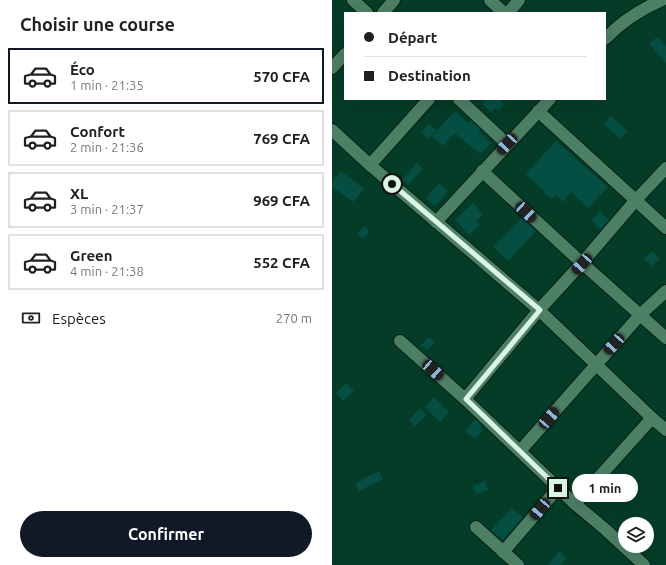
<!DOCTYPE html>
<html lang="fr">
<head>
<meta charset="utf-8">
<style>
	:root { --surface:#fff; --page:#f2f2f2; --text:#202124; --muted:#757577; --line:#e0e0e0; --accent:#111827 }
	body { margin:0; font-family:Ubuntu,sans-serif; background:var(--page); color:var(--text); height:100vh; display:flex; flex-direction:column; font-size:15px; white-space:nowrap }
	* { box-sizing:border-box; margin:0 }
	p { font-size:13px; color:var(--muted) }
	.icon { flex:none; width:22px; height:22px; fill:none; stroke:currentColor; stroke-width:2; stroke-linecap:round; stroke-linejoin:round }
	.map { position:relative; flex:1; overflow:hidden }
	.sheet { display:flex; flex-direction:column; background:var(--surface); width:332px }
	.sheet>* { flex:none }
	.top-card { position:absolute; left:12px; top:12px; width:262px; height:88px; border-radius:0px; box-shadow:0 4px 16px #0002; display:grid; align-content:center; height:88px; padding:0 20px; background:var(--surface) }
	.tools { position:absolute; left:286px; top:517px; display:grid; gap:8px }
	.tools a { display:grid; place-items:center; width:36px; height:36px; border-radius:50%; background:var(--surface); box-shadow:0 4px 16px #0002; font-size:20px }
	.end { position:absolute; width:18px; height:18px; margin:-9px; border:5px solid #daf4e5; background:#111; box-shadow:0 0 0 2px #111 }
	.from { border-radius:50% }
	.bubble { position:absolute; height:28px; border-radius:14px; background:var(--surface); box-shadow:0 4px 16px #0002; font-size:13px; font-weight:600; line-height:28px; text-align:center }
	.car { position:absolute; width:12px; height:24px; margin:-12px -6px; border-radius:5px; box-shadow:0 0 3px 1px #0007; background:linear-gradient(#222 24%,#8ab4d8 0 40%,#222 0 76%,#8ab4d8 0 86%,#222 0) }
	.top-card b { display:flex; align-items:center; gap:14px; height:38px; font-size:15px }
	.top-card b+b { border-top:1px solid var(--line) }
	.top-card i { width:10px; height:10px; background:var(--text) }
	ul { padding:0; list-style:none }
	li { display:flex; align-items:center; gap:12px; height:56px; margin:0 8px 6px; padding:0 12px; border:2px solid var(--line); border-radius:0px }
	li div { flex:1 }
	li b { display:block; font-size:15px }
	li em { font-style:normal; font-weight:600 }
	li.on { border-color:var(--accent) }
	li>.icon { width:36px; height:36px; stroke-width:1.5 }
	h2 { padding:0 20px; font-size:18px; line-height:48px }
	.pay { display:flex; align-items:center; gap:10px; height:44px; padding:0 20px; font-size:15px }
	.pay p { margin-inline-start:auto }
	.cta { display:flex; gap:8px; margin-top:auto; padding:8px 20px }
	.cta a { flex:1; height:46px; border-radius:24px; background:var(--accent); color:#fff; font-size:16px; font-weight:600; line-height:46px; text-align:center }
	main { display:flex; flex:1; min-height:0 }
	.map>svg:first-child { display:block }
	.building { fill:#044e44 }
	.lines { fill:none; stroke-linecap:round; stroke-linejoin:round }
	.street-casing { stroke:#052014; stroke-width:14 }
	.street { stroke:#4d7f65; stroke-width:12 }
	.route { stroke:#daf4e5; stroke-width:5 }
</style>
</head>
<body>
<main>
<section class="sheet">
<h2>Choisir une course</h2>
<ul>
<li class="on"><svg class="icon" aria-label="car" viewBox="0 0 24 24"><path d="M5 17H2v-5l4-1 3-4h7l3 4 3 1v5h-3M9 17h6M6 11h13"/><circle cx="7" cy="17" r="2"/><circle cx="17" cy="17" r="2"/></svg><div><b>Éco</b><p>1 min · 21:35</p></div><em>570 CFA</em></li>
<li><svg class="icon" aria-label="car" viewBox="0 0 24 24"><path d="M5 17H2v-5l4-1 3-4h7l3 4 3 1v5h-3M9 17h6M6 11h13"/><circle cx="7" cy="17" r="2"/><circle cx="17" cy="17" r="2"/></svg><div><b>Confort</b><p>2 min · 21:36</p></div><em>769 CFA</em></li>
<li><svg class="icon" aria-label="car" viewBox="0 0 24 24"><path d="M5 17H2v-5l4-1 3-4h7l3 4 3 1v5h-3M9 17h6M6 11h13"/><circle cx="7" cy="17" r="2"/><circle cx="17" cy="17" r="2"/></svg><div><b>XL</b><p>3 min · 21:37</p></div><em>969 CFA</em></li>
<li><svg class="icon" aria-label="car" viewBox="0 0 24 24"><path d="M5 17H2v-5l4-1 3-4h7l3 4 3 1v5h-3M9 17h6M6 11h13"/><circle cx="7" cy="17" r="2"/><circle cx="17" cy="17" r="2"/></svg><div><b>Green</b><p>4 min · 21:38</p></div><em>552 CFA</em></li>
</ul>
<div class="pay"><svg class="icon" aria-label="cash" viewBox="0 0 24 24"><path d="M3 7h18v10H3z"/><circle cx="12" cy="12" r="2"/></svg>Espèces<p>270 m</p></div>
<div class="cta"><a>Confirmer</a></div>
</section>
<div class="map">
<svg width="334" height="565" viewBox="0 0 334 565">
	<rect width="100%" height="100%" fill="#053c27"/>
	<!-- building -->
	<g class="building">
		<path d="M325 37 334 46V63L317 44Z"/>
		<path d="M153 99H171L169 101 173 104 166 111 163 108 159 112 150 104 153 100Z"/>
		<path d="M123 111 136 123 138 120 148 129 146 131 159 143 148 154 123 133 111 146 100 136Z"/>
		<path d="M279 116 295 131 288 139 272 124Z"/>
		<path d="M97 124 105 130 96 138 89 133Z"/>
		<path d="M224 141 276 187 256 208 239 192 231 202 223 195 220 199 211 192 212 191 194 174Z"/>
		<path d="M85 163 91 169 76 185 70 180Z"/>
		<path d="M9 171 32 189 21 202 0 186V182Z"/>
		<path d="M107 183 116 191 103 206 94 198Z"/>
		<path d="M141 203 151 214 144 221 148 225 137 235 123 220Z"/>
		<path d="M268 211 277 220 268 229 259 220Z"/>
		<path d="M190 218 204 231 176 261 161 247Z"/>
		<path d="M33 226 38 232 30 239 25 233Z"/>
		<path d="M320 251 327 259 320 266 312 259Z"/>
		<path d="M97 337 103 342 95 350 89 345Z"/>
		<path d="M14 383 22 391 11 401 4 393Z"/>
		<path d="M102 397 117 412 108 422 93 407Z"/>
		<path d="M88 408 94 415 83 426 77 420Z"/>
		<path d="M143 419 150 426 148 428 151 430 143 439 133 431Z"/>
		<path d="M47 471 51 479 27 491 23 483Z"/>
		<path d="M153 481 156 490 144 494 141 486Z"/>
		<path d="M180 508 191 517 171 540 159 530Z"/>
		<path d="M227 551 235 558 228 565H216Z"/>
	</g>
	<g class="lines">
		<!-- street casing -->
		<g class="street-casing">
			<g id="street">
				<path d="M21 0 35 13"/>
				<path d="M158 0 172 13"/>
				<path d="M51 13 62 0"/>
				<path d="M176 13 187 0"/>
				<path d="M273 39C290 21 307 10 330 0"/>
				<path d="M0 68 13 54"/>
				<path d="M127 99 175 144"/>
				<path d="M206 111 334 228"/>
				<path d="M0 130 38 165 207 310 320 418 243 504 273 529 312 565"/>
				<path d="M38 165 97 99"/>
				<path d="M150 171 250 263 334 338"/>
				<path d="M104 222 218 99"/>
				<path d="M68 341 133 399 243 504"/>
				<path d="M133 399 207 310 250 263 303 201 334 168"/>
				<path d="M320 418 334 430"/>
				<path d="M188 451 308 315 334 291"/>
				<path d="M144 527 186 565"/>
				<path d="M171 552 226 488"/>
			</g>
		</g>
		<!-- street -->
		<use href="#street" class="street"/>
	</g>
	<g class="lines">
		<!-- route -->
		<path class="route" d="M60 184 208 310 134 399 226 488"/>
	</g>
</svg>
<div class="tools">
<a><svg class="icon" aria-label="layers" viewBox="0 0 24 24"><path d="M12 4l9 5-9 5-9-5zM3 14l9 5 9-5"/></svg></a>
</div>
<i class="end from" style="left:60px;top:184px"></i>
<i class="end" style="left:226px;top:488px"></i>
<div class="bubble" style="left:240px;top:474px;width:66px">1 min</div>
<i class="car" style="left:175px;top:144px;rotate:223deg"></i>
<i class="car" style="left:194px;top:212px;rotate:133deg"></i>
<i class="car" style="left:250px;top:264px;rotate:222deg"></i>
<i class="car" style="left:282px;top:344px;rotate:222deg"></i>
<i class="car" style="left:101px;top:370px;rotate:132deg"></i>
<i class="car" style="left:217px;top:418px;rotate:41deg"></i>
<i class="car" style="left:208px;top:509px;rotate:220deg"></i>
<div class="top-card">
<b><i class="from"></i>Départ</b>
<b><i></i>Destination</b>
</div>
</div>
</main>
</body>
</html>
